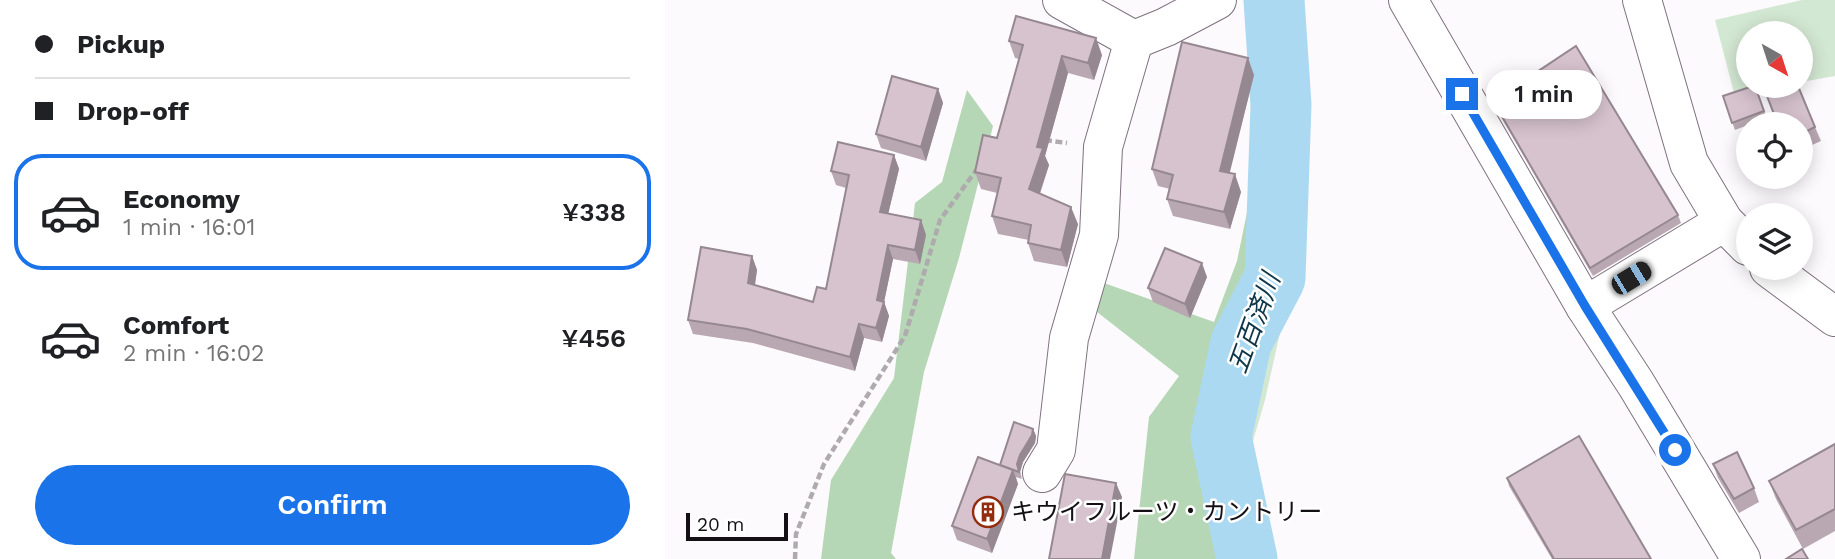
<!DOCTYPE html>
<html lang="en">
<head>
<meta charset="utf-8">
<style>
	:root { --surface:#fff; --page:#f6f6f6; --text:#202124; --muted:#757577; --line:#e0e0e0; --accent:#1a73e8 }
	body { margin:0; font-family:"Work Sans","Noto Sans JP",sans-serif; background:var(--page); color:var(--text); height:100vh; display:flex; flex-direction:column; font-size:26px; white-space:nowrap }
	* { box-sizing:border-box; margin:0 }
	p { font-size:23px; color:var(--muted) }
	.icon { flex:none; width:38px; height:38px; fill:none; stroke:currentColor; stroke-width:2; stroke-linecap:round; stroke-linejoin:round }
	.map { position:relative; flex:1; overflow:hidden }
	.side { display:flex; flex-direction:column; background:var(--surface); width:665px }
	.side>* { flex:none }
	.top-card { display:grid; align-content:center; height:154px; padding:0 35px; background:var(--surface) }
	.needle { width:46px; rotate:141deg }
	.tools { position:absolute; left:1071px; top:21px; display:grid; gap:14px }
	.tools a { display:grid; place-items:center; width:77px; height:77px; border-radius:50%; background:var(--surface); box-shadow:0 4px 18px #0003; font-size:35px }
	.scale { position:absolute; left:21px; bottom:18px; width:102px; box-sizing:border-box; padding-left:7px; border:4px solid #140f15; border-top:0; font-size:19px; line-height:24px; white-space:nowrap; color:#140f15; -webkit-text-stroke:5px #fff; paint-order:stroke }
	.end { position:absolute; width:32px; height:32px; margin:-16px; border:9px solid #1a73e8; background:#fff; box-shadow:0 0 0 4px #fff }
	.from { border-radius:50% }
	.bubble { position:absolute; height:49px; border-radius:24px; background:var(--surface); box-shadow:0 4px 18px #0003; font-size:23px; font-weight:600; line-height:49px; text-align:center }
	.car { position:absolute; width:21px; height:42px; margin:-21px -10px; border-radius:9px; box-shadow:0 0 5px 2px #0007; background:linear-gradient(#222 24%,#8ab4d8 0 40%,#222 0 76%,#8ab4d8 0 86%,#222 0) }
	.top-card b { display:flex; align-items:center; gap:24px; height:66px; font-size:26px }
	.top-card b+b { border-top:2px solid var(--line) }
	.top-card i { width:18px; height:18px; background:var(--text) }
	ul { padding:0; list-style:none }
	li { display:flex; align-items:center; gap:21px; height:116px; margin:0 14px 10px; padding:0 21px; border:4px solid transparent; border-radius:28px }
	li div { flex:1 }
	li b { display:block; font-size:26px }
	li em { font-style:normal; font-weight:600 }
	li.on { border-color:var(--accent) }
	li>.icon { width:63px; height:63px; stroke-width:1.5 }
	.primary-button { display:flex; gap:14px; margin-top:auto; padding:14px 35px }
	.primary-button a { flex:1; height:80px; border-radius:42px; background:var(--accent); color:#fff; font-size:28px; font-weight:600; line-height:80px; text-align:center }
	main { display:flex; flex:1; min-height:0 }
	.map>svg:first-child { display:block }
	.green { fill:#d3e8d3 }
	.forest { fill:#b5d7b5 }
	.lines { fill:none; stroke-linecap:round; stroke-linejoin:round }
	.river { stroke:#abd9f2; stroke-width:61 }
	.minor-casing { stroke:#7f7280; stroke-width:40 }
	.path { stroke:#aeaaae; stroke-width:4.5; stroke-dasharray:7 3.5; stroke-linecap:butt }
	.minor { stroke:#fff; stroke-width:38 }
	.wall { fill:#b9a8b1 }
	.shaded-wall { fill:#968890 }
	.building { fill:#d7c3ce; stroke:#968890; stroke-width:2 }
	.route { stroke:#1a73e8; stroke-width:9 }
	.labels { text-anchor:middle; stroke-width:5; stroke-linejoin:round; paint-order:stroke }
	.poi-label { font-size:24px; fill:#140f15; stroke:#fff; text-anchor:start }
	.water-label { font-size:26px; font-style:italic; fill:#0f3648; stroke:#fff }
</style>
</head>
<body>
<main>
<section class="side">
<div class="top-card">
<b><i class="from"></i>Pickup</b>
<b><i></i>Drop-off</b>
</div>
<ul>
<li class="on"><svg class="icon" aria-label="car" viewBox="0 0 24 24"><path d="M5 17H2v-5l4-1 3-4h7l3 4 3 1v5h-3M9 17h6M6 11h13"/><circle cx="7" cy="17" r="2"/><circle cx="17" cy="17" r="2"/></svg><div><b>Economy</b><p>1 min · 16:01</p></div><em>¥338</em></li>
<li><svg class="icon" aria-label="car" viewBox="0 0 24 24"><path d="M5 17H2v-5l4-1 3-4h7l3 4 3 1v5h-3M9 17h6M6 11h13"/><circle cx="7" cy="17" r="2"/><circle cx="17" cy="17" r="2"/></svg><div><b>Comfort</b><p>2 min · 16:02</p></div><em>¥456</em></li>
</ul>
<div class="primary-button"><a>Confirm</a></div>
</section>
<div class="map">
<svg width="1170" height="559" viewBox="0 0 1170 559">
	<rect width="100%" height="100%" fill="#fdfafd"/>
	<!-- green -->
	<g class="green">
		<path d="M582 0H630L636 48 635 244 600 400 580 468 598 559H569L539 482 576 343 610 285V83Z"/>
		<path d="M1137 0H1170V76L1136 82V33H1083V86H1112L1069 93 1050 20Z"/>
	</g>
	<!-- forest -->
	<g class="forest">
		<path d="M608 86 605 267 539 482 569 559H469L484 417 514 376 432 312 439 283 549 322 572 261Z"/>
		<path d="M302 90 328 126 294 258 259 372 226 553 231 559H156L166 480 229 378 250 203 277 182Z"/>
	</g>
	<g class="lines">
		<!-- river -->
		<path class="river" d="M582 559 556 437 576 343 610 278 616 105 609 0"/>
		<!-- minor casing -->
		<g class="minor-casing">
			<g id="minor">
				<path d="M397 0 469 40 501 27 552 0"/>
				<path d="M743 0 920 306 971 384 1076 559"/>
				<path d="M977 0 1024 163 1059 222 1083 246"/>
				<path d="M1104 268 1170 317"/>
				<path d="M920 306 1059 222"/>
				<path d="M377 473 391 450 404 338 434 235 438 147 469 40"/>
			</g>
		</g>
		<!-- path -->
		<g class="path">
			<path d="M380 140 402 143"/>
			<path d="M130 559 131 534 159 464 240 336 275 220 312 169"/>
		</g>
		<!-- minor -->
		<use href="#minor" class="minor"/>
	</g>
	<!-- wall -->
	<g class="wall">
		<path d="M344 41 437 55 429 80 403 73 380 156 384 165 375 194 413 224 402 267 369 261 363 243 364 240 333 234 327 216 332 193 316 189 310 172 332 138 354 59 350 58Z"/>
		<path d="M589 75 564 173 576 192 565 229 508 216 502 199 505 189 493 186 487 169Z"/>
		<path d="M1090 86 1102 118 1083 124V125L1070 130 1058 96Z"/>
		<path d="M1098 86 1150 127 1156 141 1136 150V124H1112Z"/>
		<path d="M273 89 278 103 261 161 216 148 211 134Z"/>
		<path d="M828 101 1013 215 1016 223 928 276 831 108Z"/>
		<path d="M229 155 234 169 223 214 256 220 261 235 255 264 228 259 219 302 224 316 217 342 199 338 190 371 88 343 28 334 23 320 87 256 92 270 90 285 148 302 161 289 181 188 171 185 166 171Z"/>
		<path d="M542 277 525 318 488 302 483 288Z"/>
		<path d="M368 429 371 436 370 443 358 462 355 472 357 479 351 477 353 484 327 553 292 540 287 526Z"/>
		<path d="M1170 444V531L1138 549 1111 499 1104 481Z"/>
		<path d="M1048 464 1089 488 1094 502 1074 513 1053 478Z"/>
		<path d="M842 478 986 559H887L844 486Z"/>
	</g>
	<!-- shaded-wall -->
	<g class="shaded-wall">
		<path d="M431 38 437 55 429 80 423 63Z"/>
		<path d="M397 56 403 73 380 156 384 165 370 207 364 189 372 147Z"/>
		<path d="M583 58 589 75 561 188 555 171Z"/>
		<path d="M273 89 278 103 261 161 256 147Z"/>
		<path d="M229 155 234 169 220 227 215 212Z"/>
		<path d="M570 174 576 192 565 229 559 212Z"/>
		<path d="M406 207 413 224 402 267 396 250Z"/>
		<path d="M256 220 261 235 255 264 250 250Z"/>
		<path d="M223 245 228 259 219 302 224 316 217 342 211 328 212 300Z"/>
		<path d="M87 256 92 270 88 297 83 283Z"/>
		<path d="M537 263 542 277 525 318 520 304Z"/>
		<path d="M194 324 199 338 190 371 185 357Z"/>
		<path d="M368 429 371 436 370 443 358 462 355 472 357 479 352 464 355 455Z"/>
		<path d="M348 470 353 484 327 553 322 539Z"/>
		<path d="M451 483 457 497 445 559H437Z"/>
	</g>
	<!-- building -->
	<g class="building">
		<path d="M351 16 431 38 423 63 397 56 372 147 378 148 364 189 406 207 396 250 363 243 366 225 327 216 336 178 310 172 318 135 332 138 358 45 344 41Z"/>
		<path d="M517 42 583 58 555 171 570 174 559 212 502 199 508 175 487 169Z"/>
		<path d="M911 46 1013 215 925 268 828 101Z"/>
		<path d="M227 76 273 89 256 147 211 134Z"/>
		<path d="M1088 86H1090L1099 111 1067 123 1058 96Z"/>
		<path d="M1098 86H1133L1150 127 1136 134V124H1113Z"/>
		<path d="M173 142 229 155 215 212 256 220 250 250 223 245 212 300 219 302 211 328 194 324 185 357 82 329 23 320 36 247 87 256 83 283 148 302 152 287 161 289 184 175 166 171Z"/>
		<path d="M500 248 537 263 520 304 483 288Z"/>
		<path d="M349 422 368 429 367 435 355 455 352 464 354 472 335 465Z"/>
		<path d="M914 436 986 559H889L842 478Z"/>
		<path d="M1170 444V509L1131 530 1104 481Z"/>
		<path d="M1072 452 1089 488 1069 499 1048 464Z"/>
		<path d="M313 457 348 470 322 539 287 526Z"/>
		<path d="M400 474 451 483 437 559H384Z"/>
		<path d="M1137 549 1143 559H1121Z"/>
	</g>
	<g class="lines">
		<!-- route -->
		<path class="route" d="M797 94 920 306 1010 450"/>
	</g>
	<!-- icons -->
	<defs>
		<g id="building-ring" transform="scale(1.575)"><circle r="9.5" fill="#fff" stroke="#942c10" stroke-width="1.5"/><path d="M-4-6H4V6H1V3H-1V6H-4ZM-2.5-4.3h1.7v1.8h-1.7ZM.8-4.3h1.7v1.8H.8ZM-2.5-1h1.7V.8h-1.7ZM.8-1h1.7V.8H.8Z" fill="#942c10"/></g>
	</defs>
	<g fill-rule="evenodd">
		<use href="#building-ring" x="323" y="512"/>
	</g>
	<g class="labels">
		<!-- poi labels -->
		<g class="poi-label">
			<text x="346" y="520">キウイフルーツ・カントリー</text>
		</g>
		<!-- water labels -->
		<g class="water-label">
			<text transform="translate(589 323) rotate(-70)" y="9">五百済川</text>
		</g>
	</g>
</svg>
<div class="tools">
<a><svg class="needle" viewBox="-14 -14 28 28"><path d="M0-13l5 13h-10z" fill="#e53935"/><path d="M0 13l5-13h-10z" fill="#757577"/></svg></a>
<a><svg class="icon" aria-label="locate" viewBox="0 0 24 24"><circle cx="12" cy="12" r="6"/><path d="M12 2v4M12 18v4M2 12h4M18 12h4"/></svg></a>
<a><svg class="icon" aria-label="layers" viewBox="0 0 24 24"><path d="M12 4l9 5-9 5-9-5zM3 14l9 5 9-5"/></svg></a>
</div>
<div class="scale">20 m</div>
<i class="end from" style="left:1010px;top:450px"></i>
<i class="end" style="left:797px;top:94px"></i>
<div class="bubble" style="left:821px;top:70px;width:116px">1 min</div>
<i class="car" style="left:966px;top:278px;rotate:59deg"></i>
</div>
</main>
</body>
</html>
